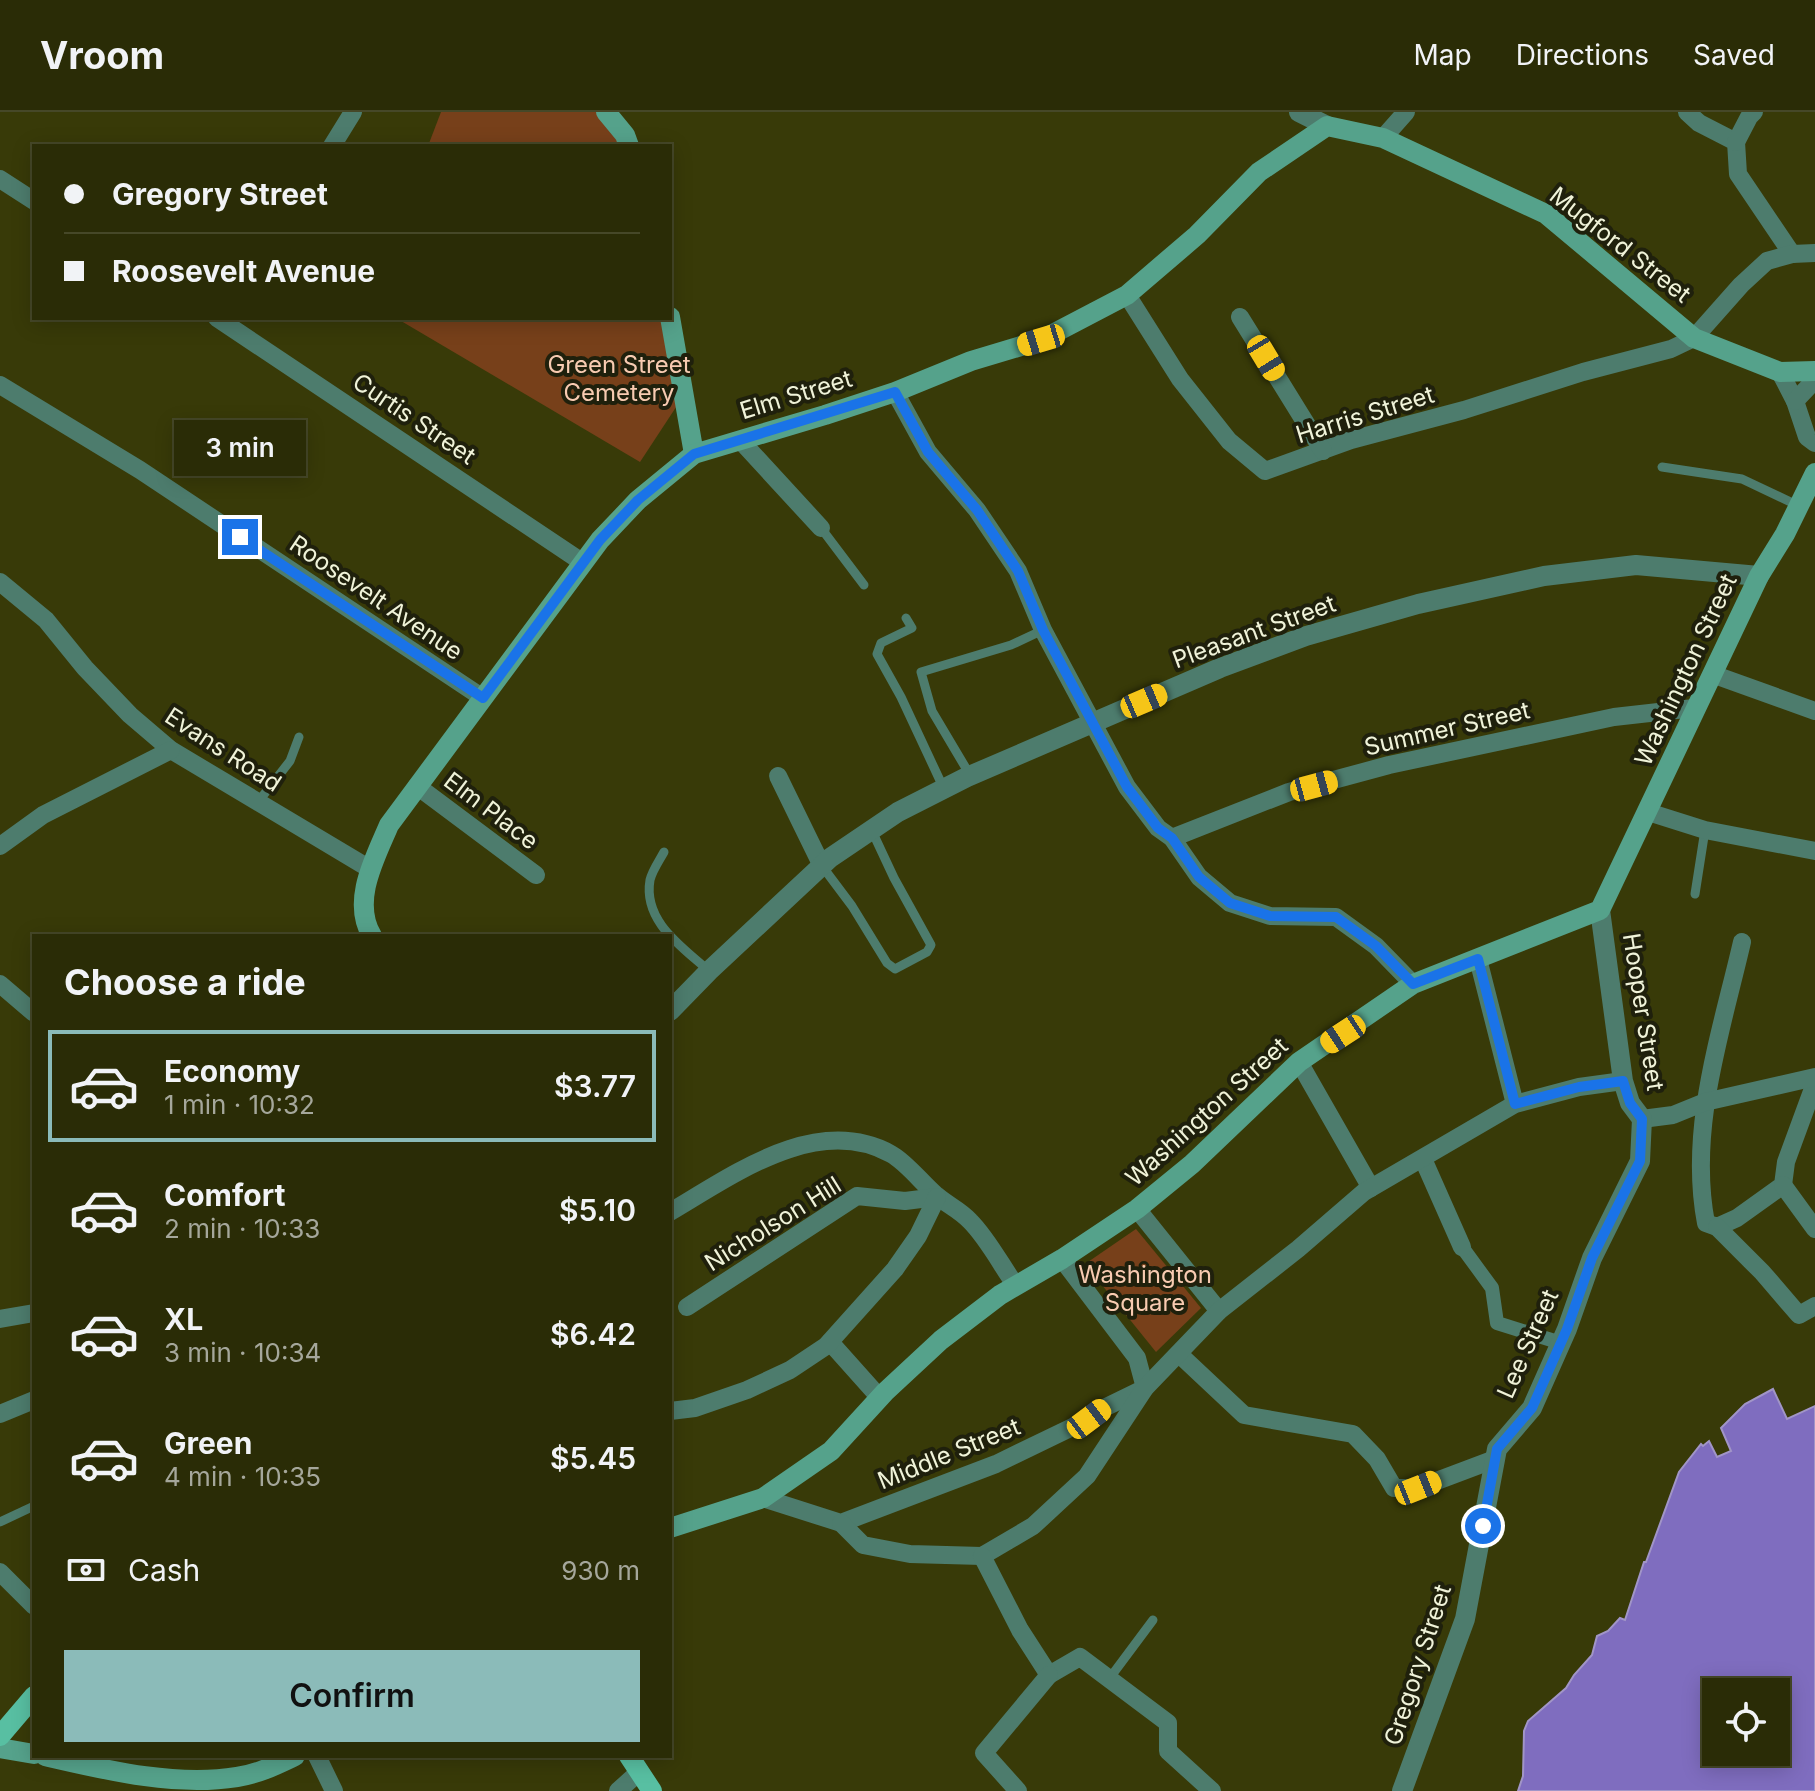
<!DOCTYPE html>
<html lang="en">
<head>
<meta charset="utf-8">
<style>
	:root { --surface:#2a2c06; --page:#323410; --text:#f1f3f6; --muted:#a5a79b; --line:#464828; --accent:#8bbbb9 }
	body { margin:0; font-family:Inter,sans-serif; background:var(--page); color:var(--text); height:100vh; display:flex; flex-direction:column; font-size:30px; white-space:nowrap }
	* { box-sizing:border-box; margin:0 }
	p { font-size:26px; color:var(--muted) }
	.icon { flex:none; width:44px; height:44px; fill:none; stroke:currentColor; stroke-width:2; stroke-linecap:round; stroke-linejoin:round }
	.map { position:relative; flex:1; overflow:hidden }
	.drawer { position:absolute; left:32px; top:822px; width:640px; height:824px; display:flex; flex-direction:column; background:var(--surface); border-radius:0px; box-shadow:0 4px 20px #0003,0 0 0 2px var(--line) }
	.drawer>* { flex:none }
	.banner { position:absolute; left:32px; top:32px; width:640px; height:176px; border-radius:0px; box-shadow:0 4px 20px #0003,0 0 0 2px var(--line); display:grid; align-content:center; height:176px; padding:0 32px; background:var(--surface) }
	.fabs { position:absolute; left:1702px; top:1566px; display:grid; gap:16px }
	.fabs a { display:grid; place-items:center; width:88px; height:88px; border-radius:0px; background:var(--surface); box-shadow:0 4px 20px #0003,0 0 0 2px var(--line); font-size:40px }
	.end { position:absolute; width:36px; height:36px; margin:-18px; border:10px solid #1a73e8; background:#fff; box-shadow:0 0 0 4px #fff }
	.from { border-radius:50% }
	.bubble { position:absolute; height:56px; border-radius:0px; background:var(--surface); box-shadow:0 4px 20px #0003,0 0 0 2px var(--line); font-size:26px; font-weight:600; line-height:56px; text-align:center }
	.car { position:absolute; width:24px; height:48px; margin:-24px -12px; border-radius:10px; box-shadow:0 0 6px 2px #0007; background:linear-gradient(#f5c518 24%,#345 0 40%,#f5c518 0 76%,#345 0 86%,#f5c518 0) }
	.banner b { display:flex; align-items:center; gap:28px; height:76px; font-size:30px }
	.banner b+b { border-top:2px solid var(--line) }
	.banner i { width:20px; height:20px; background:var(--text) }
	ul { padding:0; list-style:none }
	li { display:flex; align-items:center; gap:24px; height:112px; margin:0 16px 12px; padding:0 16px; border:4px solid transparent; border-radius:0px }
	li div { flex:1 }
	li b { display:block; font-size:30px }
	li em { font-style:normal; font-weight:600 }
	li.selected { border-color:var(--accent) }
	li>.icon { width:72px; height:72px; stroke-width:1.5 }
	h2 { padding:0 32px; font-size:36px; line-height:96px }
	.pay { display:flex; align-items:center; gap:20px; height:88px; padding:0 32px; font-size:30px }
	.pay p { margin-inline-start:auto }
	.primary-button { display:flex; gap:16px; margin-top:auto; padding:16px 32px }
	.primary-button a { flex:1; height:92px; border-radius:0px; background:var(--accent); color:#111; font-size:32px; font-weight:600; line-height:92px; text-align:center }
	header { display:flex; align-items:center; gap:48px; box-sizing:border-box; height:112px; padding:0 40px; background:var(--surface); border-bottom:2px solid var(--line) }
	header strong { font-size:38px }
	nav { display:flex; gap:44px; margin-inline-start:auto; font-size:28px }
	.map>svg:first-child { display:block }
	.green { fill:#77401a }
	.water { fill:#7f6dbf; stroke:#a195c7; stroke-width:2; fill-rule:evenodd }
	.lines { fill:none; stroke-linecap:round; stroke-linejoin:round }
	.service { stroke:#4d7c6d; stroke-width:9 }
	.pedestrian { stroke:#4d7c6d; stroke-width:14 }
	.minor { stroke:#4d7c6d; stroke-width:18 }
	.tertiary { stroke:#4d7c6d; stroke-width:20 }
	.secondary { stroke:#55a28b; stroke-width:20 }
	.primary { stroke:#58bfa2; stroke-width:20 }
	.route { stroke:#1a73e8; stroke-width:10 }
	.labels { text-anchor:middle; stroke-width:8; stroke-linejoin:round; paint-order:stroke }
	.street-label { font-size:24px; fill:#f0f3d9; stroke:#1f200c }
	.park-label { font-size:24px; fill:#f8cbb1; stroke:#1f200c }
</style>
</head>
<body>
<header>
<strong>Vroom</strong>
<nav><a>Map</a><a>Directions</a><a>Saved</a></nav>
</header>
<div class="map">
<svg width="1815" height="1679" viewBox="0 0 1815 1679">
	<rect width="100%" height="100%" fill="#383a08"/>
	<!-- green -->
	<g class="green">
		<path d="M441 0H603L629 34H428Z"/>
		<path d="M396 206H670L684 283 640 350Z"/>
		<path d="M1136 1117 1201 1196 1156 1240 1085 1152Z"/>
	</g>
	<!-- water -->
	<path class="water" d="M1773 1277 1787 1307 1815 1294V1679H1518L1523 1664 1524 1619 1528 1609 1566 1576 1574 1563 1592 1543 1597 1524 1608 1519 1620 1506 1625 1508 1644 1450H1646L1679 1360 1701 1332 1703 1334 1709 1329 1717 1345 1731 1339 1721 1316 1745 1292ZM1716 1580H1776V1640H1716Z"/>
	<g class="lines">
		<!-- service -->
		<g class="service">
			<path d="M1662 355 1742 367 1799 394"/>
			<path d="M821 416 864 473"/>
			<path d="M906 506 912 516 881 531 877 542 901 585 944 677"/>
			<path d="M970 663 932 599 921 560 1011 533 1043 518"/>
			<path d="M258 690 290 649 299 625"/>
			<path d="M664 740C659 749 652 759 650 768 643 809 681 834 708 858"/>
			<path d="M822 754 852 794 887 851 895 857 927 840 931 833 894 766 872 719"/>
			<path d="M1695 782 1705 718"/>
			<path d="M0 1410 34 1394"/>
			<path d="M1109 1567 1153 1508"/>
		</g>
		<!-- pedestrian -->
		<path class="pedestrian" d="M1462 1135 1492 1176 1497 1211 1561 1231"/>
		<!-- minor -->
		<g class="minor">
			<path d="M1687 0 1699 11 1736 30 1738 62 1792 142"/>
			<path d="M1383 26 1406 0"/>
			<path d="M1736 30 1749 5 1754 0"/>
			<path d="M332 34 353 0"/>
			<path d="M0 67 34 89"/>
			<path d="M1127 183 1180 267 1229 329 1265 359 1351 328 1464 298 1583 260 1671 237 1694 226 1741 173 1767 149 1792 142 1815 141"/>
			<path d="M1240 205 1323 339"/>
			<path d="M217 206 582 450"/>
			<path d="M1780 260 1795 289 1807 325 1815 331"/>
			<path d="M0 273 140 358 483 586"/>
			<path d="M895 280 928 340 977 398 1018 459 1043 518 1127 675 1158 716 1172 726 1199 765 1230 791 1270 804 1336 805 1376 834 1413 872"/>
			<path d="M1795 289 1815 268"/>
			<path d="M740 328 821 416"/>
			<path d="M0 470 46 508 85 556 130 603 171 638 370 757"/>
			<path d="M1712 562 1815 599"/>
			<path d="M778 664 822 754"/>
			<path d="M417 674 536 763"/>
			<path d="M1648 700 1705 718 1815 739"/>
			<path d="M1172 726 1289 680 1389 653 1614 605 1694 596"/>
			<path d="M0 734 43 703 171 638"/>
			<path d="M1742 830C1721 921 1688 1017 1706 1111L1717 1115 1737 1106 1783 1073 1786 1050 1815 971"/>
			<path d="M1478 847 1515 992"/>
			<path d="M0 872 34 901"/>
			<path d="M1299 950 1371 1076"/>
			<path d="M1642 1007 1673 1003 1705 990 1815 965"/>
			<path d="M1423 1047 1462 1135"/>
			<path d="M1783 1073 1815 1117"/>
			<path d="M1137 1097 1219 1199"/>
			<path d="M670 1100C733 1063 817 1001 891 1042 906 1050 922 1071 936 1083 946 1092 960 1098 970 1109 988 1127 1001 1153 1016 1174"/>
			<path d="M1717 1115 1762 1160 1799 1203 1815 1194"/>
			<path d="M687 1195 857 1084 905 1089 937 1085"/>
			<path d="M0 1207 34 1201"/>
			<path d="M830 1230 880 1286"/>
			<path d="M1179 1242 1244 1303 1353 1322 1377 1347 1394 1376H1418L1495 1347"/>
			<path d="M670 1299 695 1296 747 1278 790 1258 826 1234 895 1157 918 1124 937 1085"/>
			<path d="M0 1302 34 1288"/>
			<path d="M763 1386 841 1411 996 1352 1089 1307 1104 1296 1145 1276 1137 1246 1062 1147"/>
			<path d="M841 1411 863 1433 910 1442 982 1444 1033 1414 1087 1364 1145 1276 1219 1199 1298 1137 1364 1080 1515 992 1579 975 1623 969"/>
			<path d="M982 1444 1020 1518 1049 1563 1080 1545 1168 1611V1639L1212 1679"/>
			<path d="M0 1460 34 1494"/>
			<path d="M317 1644 334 1679"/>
			<path d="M618 1679 639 1660"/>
			<path d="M1018 1679 984 1641 1049 1563"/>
		</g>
		<!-- tertiary -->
		<g class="tertiary">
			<path d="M1299 0 1327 14"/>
			<path d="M670 899 709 859 830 746 898 700 967 665 1220 556 1306 524 1418 492 1544 464 1636 453 1759 464"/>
			<path d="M1402 1679 1465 1507 1497 1337 1532 1296 1567 1217 1592 1146 1640 1049 1642 1007 1630 991 1623 969 1600 798"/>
		</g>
		<!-- secondary -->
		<g class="secondary">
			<path d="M606 0 625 23 629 34"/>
			<path d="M670 205 694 342"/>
			<path d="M372 824C351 789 375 746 389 713L600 428 638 388 694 342 825 303 895 280 971 249 1041 228 1127 183 1197 123 1259 60 1327 14 1383 26 1546 102 1694 226 1780 260 1815 259"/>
			<path d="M670 1416 763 1386 831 1339 885 1280 941 1228 1000 1183 1062 1147 1137 1097 1192 1052 1299 950 1413 872 1600 798 1759 464 1785 422 1815 361"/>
			<path d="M0 1636 34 1642"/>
			<path d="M45 1644C106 1658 174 1675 237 1665 258 1662 276 1653 295 1644"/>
		</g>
		<!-- primary -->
		<g class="primary">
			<path d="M0 1624 34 1584"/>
			<path d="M629 1644 652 1679"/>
		</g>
	</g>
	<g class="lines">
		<!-- route -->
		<path class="route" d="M240 425 483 586 600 428 638 388 694 342 895 280 928 340 977 398 1018 459 1043 518 1127 675 1158 716 1172 726 1199 765 1230 791 1270 804 1336 805 1376 834 1413 872 1478 847 1515 992 1579 975 1623 969 1630 991 1642 1007 1640 1049 1592 1146 1567 1217 1532 1296 1497 1337 1483 1414"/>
	</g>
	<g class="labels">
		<!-- street labels -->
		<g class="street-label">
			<text transform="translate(1620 133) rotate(38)" y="8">Mugford Street</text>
			<text transform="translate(796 283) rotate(-17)" y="8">Elm Street</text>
			<text transform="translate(1365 303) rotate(-17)" y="8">Harris Street</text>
			<text transform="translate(414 307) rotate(34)" y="8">Curtis Street</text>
			<text transform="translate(376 486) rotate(34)" y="8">Roosevelt Avenue</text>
			<text transform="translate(1254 520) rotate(-20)" y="8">Pleasant Street</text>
			<text transform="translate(1686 558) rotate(-65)" y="8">Washington Street</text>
			<text transform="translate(1447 617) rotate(-13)" y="8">Summer Street</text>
			<text transform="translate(223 638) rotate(33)" y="8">Evans Road</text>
			<text transform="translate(491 699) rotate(37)" y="8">Elm Place</text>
			<text transform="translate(1643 900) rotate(81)" y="8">Hooper Street</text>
			<text transform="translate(1207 1000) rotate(-42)" y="8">Washington Street</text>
			<text transform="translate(773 1112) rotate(-32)" y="8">Nicholson Hill</text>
			<text transform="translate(1528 1232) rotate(-66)" y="8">Lee Street</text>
			<text transform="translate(949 1342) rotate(-22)" y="8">Middle Street</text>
			<text transform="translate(1418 1553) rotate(-72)" y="8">Gregory Street</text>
		</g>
		<!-- park labels -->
		<g class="park-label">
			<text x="619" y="261">Green Street<tspan x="619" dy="28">Cemetery</tspan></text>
			<text x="1145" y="1171">Washington<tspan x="1145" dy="28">Square</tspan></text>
		</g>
	</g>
</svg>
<div class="fabs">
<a><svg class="icon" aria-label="locate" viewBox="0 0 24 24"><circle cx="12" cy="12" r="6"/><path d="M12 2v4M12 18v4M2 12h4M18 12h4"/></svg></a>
</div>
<i class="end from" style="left:1483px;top:1414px"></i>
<i class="end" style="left:240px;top:425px"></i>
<div class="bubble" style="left:174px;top:308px;width:132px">3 min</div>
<i class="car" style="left:1041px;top:228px;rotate:253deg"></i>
<i class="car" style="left:1266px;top:246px;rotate:149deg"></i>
<i class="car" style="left:1144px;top:589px;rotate:67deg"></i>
<i class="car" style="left:1314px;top:674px;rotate:75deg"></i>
<i class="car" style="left:1343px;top:922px;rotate:237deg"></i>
<i class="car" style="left:1089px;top:1307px;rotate:53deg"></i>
<i class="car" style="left:1418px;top:1376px;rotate:68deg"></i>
<div class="banner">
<b><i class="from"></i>Gregory Street</b>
<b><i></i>Roosevelt Avenue</b>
</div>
<section class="drawer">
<h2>Choose a ride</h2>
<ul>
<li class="selected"><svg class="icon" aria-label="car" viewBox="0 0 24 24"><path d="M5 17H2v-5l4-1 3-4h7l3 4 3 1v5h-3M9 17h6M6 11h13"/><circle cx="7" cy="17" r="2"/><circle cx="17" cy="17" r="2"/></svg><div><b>Economy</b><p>1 min · 10:32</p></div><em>$3.77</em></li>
<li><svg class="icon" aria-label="car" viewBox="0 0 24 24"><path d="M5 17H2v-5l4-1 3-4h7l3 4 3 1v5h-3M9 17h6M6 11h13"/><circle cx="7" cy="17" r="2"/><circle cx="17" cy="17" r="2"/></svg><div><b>Comfort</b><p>2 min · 10:33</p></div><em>$5.10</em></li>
<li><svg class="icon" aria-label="car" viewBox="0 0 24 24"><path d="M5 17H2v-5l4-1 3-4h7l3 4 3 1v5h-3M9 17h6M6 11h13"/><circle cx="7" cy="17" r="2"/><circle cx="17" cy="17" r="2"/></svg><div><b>XL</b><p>3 min · 10:34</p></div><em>$6.42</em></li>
<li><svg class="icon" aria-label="car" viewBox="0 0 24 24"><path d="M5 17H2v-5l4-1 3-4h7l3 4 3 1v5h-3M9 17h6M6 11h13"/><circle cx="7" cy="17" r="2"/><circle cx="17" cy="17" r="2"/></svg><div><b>Green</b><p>4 min · 10:35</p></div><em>$5.45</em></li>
</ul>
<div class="pay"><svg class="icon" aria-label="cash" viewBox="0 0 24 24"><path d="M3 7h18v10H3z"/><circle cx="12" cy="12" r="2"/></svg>Cash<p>930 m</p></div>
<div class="primary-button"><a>Confirm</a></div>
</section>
</div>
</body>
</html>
